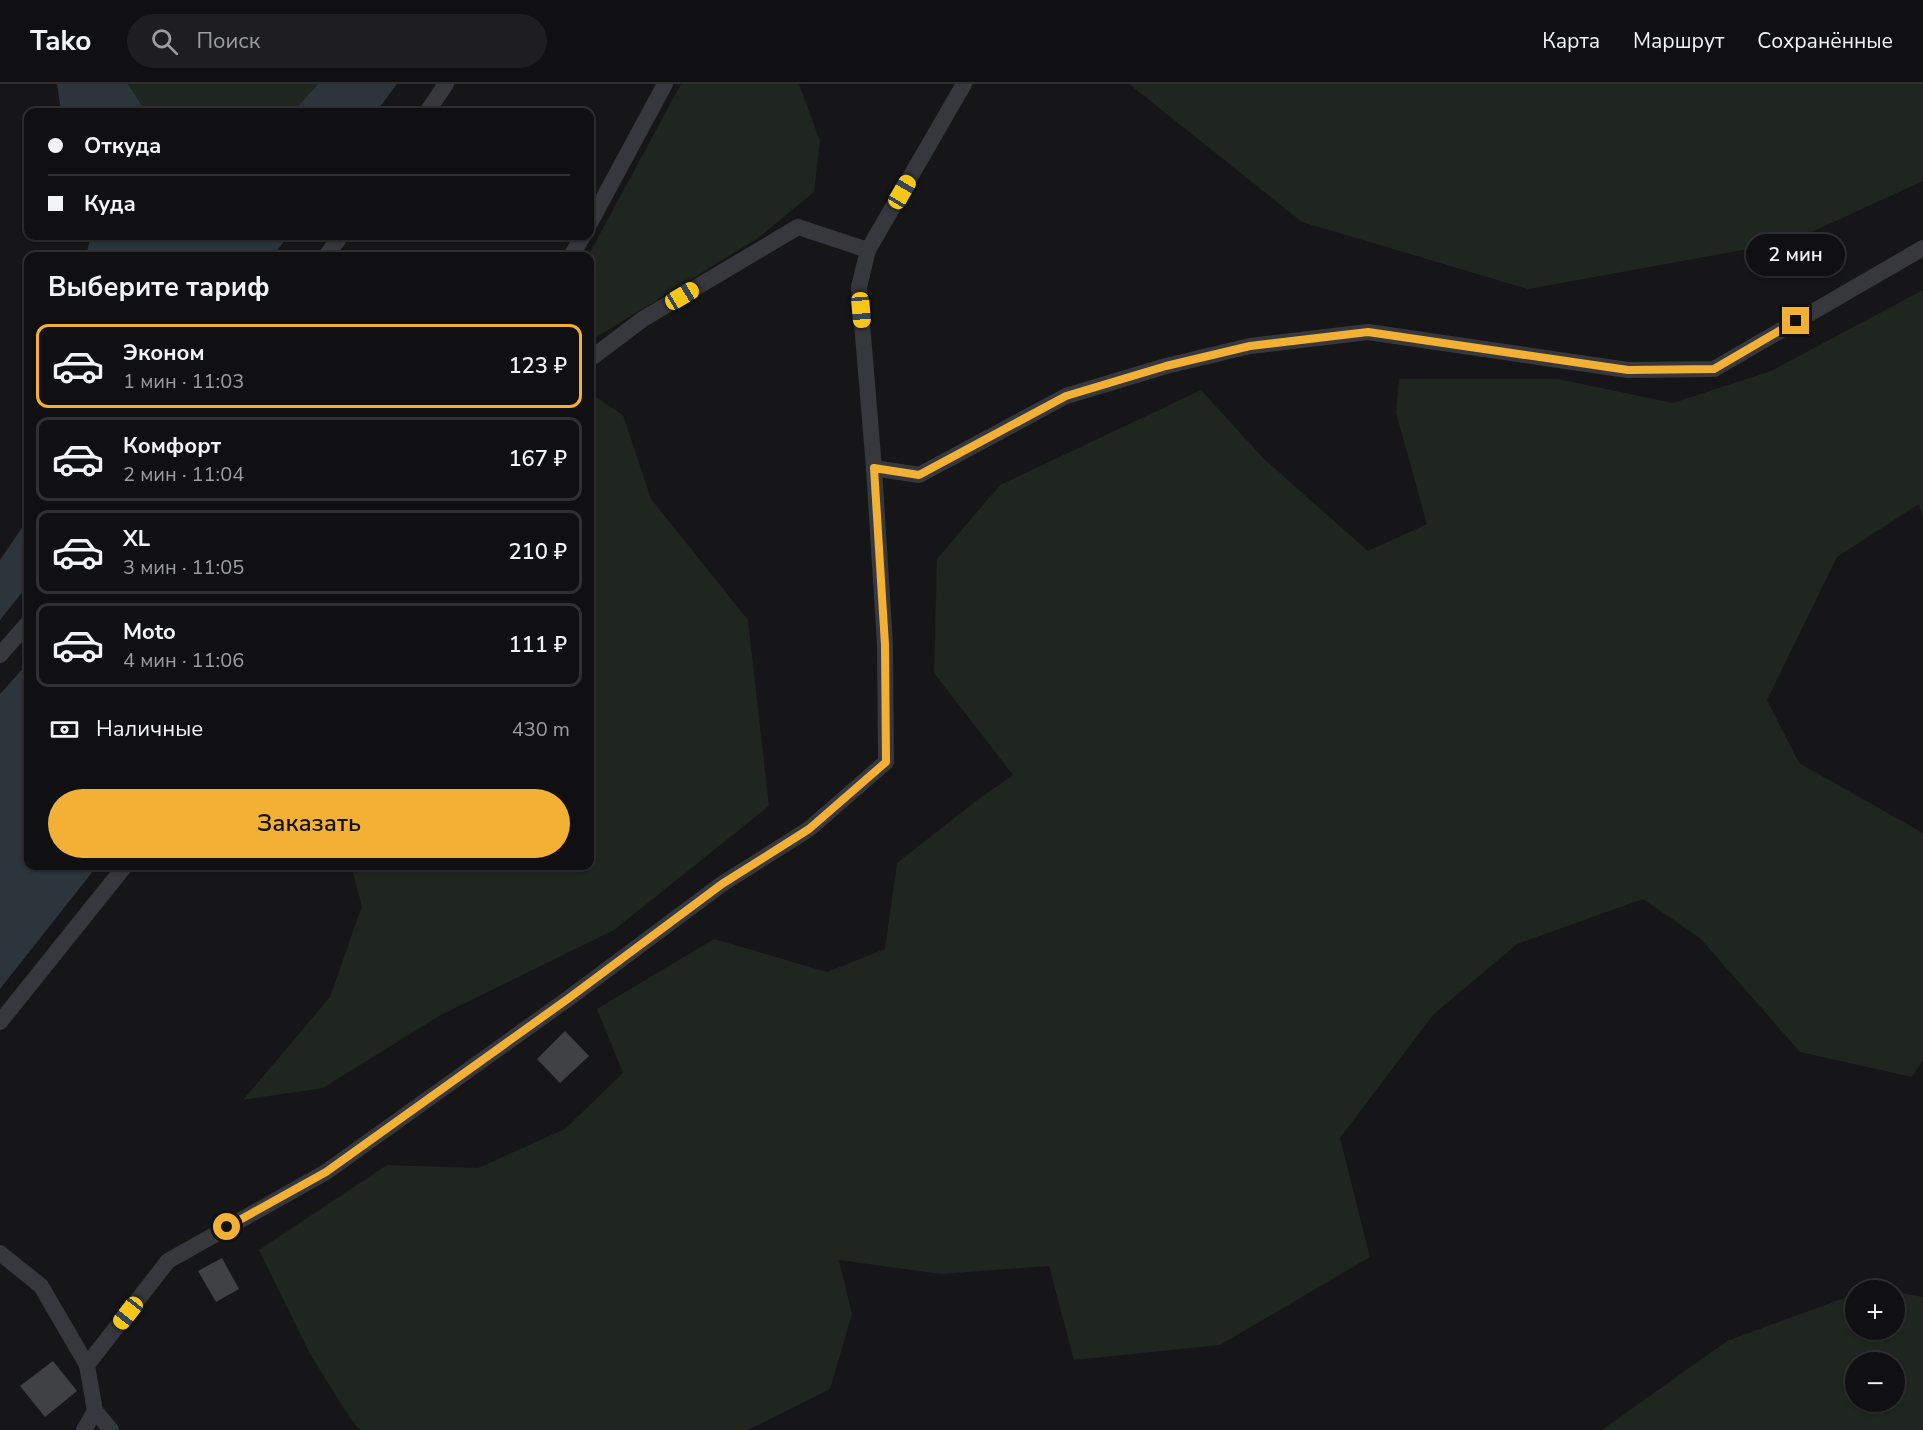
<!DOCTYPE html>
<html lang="ru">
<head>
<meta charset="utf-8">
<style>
	:root { --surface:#101012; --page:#1e1e20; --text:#f1f3f6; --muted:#9c9d9f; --line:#303032; --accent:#f2b134 }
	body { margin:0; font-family:"Nunito Sans",sans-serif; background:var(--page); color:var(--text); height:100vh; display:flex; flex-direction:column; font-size:22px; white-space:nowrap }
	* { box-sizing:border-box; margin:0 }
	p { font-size:20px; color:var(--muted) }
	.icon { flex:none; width:33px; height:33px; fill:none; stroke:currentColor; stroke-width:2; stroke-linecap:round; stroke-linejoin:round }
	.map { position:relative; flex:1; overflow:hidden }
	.side { position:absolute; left:24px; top:168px; width:570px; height:618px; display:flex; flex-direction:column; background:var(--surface); border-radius:12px; box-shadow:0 2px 4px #0004,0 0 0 2px var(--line) }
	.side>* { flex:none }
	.guide { position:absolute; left:24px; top:24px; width:570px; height:132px; border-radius:12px; box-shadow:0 2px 4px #0004,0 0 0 2px var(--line); display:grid; align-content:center; height:132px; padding:0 24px; background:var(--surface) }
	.fabs { position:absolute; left:1845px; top:1196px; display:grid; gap:12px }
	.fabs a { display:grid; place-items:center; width:60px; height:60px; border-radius:50%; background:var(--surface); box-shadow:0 2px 4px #0004,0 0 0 2px var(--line); font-size:30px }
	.end { position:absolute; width:27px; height:27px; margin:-14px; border:8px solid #f2b134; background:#111; box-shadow:0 0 0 3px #111 }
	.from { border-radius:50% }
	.bubble { position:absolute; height:42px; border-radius:21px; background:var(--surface); box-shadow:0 2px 4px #0004,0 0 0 2px var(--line); font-size:20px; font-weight:600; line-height:42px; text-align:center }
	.car { position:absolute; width:18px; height:36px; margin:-18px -9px; border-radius:8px; box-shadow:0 0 4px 2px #0007; background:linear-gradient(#f5c518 24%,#345 0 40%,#f5c518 0 76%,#345 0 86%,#f5c518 0) }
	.guide b { display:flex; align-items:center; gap:21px; height:57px; font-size:22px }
	.guide b+b { border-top:2px solid var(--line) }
	.guide i { width:15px; height:15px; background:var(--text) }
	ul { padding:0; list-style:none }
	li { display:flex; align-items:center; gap:18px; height:84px; margin:0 12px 9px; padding:0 12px; border:3px solid var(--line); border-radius:12px }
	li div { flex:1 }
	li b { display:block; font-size:22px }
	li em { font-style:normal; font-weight:600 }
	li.selected { border-color:var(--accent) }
	li>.icon { width:54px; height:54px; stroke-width:1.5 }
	h2 { padding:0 24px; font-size:27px; line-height:72px }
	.pay { display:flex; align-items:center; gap:15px; height:66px; padding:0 24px; font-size:22px }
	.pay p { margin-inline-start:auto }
	.button { display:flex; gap:12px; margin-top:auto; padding:12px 24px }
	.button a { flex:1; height:69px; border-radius:36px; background:var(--accent); color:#111; font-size:24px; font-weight:600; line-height:69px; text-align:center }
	header { display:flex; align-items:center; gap:36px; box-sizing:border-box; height:84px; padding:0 30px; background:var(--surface); border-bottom:2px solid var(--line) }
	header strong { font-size:28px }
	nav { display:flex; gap:33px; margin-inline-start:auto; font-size:21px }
	.search { width:420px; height:54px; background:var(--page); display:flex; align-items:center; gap:15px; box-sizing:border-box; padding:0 21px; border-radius:33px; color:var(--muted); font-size:22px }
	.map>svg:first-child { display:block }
	.green { fill:#1e261f; fill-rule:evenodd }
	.water { fill:#2c353c }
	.building { fill:#404145 }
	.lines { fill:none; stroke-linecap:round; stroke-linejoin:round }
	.service { stroke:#37383d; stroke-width:16 }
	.route { stroke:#f2b134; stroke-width:8 }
</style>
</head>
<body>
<header>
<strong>Tako</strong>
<div class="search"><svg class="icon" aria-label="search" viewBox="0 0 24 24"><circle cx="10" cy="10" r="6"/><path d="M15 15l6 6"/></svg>Поиск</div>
<nav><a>Карта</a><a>Маршрут</a><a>Сохранённые</a></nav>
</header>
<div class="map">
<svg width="1923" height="1346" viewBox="0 0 1923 1346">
	<rect width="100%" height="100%" fill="#161618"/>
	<!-- green -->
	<g class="green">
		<path d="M128 0H318L293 28H146Z"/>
		<path d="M681 0H799L820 57 814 108 758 154 590 257V172H588Z"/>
		<path d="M1129 0H1923V97L1792 157 1528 205 1302 138Z"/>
		<path d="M1923 206V435L1919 420 1837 473 1767 616 1799 679 1923 749V976L1912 993 1800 968 1700 854 1643 815 1517 860 1433 931 1340 1054 1370 1173 1220 1261 1074 1276 1049 1182 941 1190 839 1176 852 1230 830 1305 748 1346H360L350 1334 310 1270 259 1166 387 1081 478 1084 565 1045 623 989 597 925 714 855 827 888 885 865 897 779 976 717 1013 691 934 589 937 475 1000 401 1201 306 1264 375 1368 467 1427 440 1396 329 1399 295H1558L1673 319 1771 287Z"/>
		<path d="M593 311 623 331 651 415 748 536 769 722 614 846 439 932 323 1004 243 1016 330 913 362 822 351 782H590V313Z"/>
		<path d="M1895 1208 1923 1213V1346H1602L1727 1257 1855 1210 1856 1245H1894ZM1856 1278H1894V1317H1856Z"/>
	</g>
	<!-- water -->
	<g class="water">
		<path d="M57 0H128L146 28H61Z"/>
		<path d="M318 0H397L376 28H293Z"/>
		<path d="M91 152H288L273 172H86Z"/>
		<path d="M28 435V501L0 536V476Z"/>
		<path d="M28 579V782H97L0 905V610Z"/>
	</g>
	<!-- building -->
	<g class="building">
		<path d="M565 947 589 972 560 999 537 975Z"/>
		<path d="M222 1174 239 1205 216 1218 198 1187Z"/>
		<path d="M53 1277 77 1307 45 1333 20 1302Z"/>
	</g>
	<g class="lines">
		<!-- service -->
		<g class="service">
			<path d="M427 28 446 0"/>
			<path d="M590 139 665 0"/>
			<path d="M326 172 341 152"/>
			<path d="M571 172 583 152"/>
			<path d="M590 275 643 235 798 143 868 166"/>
			<path d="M874 384 919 391 1066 312 1166 282 1250 262 1368 248 1628 286 1714 285 1923 164"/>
			<path d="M0 571 28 539"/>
			<path d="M0 938 125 782"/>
			<path d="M0 1169 41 1202 87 1281"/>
			<path d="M84 1346 95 1327"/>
			<path d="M111 1346 95 1327 87 1281 168 1177 326 1088 569 914 722 800 809 745 886 678 885 561 874 384 859 203 868 166 964 0"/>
		</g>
	</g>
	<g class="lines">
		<!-- route -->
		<path class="route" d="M227 1143 326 1088 569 914 722 800 809 745 886 678 885 561 874 384 919 391 1066 312 1166 282 1250 262 1368 248 1628 286 1714 285 1796 237"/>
	</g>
</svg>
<div class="fabs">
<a>+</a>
<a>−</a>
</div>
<i class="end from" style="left:227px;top:1143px"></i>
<i class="end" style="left:1796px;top:237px"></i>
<div class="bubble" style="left:1746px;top:150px;width:99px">2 мин</div>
<i class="car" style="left:902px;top:108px;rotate:30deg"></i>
<i class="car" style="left:682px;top:212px;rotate:59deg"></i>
<i class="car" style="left:861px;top:226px;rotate:175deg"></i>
<i class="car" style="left:128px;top:1229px;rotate:218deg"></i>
<div class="guide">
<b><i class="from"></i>Откуда</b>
<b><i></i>Куда</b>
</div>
<section class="side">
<h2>Выберите тариф</h2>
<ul>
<li class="selected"><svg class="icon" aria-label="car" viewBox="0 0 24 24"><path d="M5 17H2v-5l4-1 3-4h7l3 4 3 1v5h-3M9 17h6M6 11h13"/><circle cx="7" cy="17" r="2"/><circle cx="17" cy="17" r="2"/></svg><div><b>Эконом</b><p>1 мин · 11:03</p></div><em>123 ₽</em></li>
<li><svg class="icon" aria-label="car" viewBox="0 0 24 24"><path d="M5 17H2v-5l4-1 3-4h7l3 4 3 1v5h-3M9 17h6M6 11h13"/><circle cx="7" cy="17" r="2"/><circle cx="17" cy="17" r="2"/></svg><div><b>Комфорт</b><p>2 мин · 11:04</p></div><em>167 ₽</em></li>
<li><svg class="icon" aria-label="car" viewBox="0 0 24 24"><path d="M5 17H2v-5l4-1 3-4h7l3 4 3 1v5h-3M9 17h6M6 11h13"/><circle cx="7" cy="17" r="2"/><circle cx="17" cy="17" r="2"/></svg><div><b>XL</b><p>3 мин · 11:05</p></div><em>210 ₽</em></li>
<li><svg class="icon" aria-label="car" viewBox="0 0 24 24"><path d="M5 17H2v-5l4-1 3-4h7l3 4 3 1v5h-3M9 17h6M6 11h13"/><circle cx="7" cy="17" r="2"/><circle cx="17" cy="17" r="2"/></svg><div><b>Moto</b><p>4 мин · 11:06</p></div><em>111 ₽</em></li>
</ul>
<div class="pay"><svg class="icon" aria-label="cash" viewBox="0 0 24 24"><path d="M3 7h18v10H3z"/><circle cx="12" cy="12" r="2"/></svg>Наличные<p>430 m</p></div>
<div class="button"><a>Заказать</a></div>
</section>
</div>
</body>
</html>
